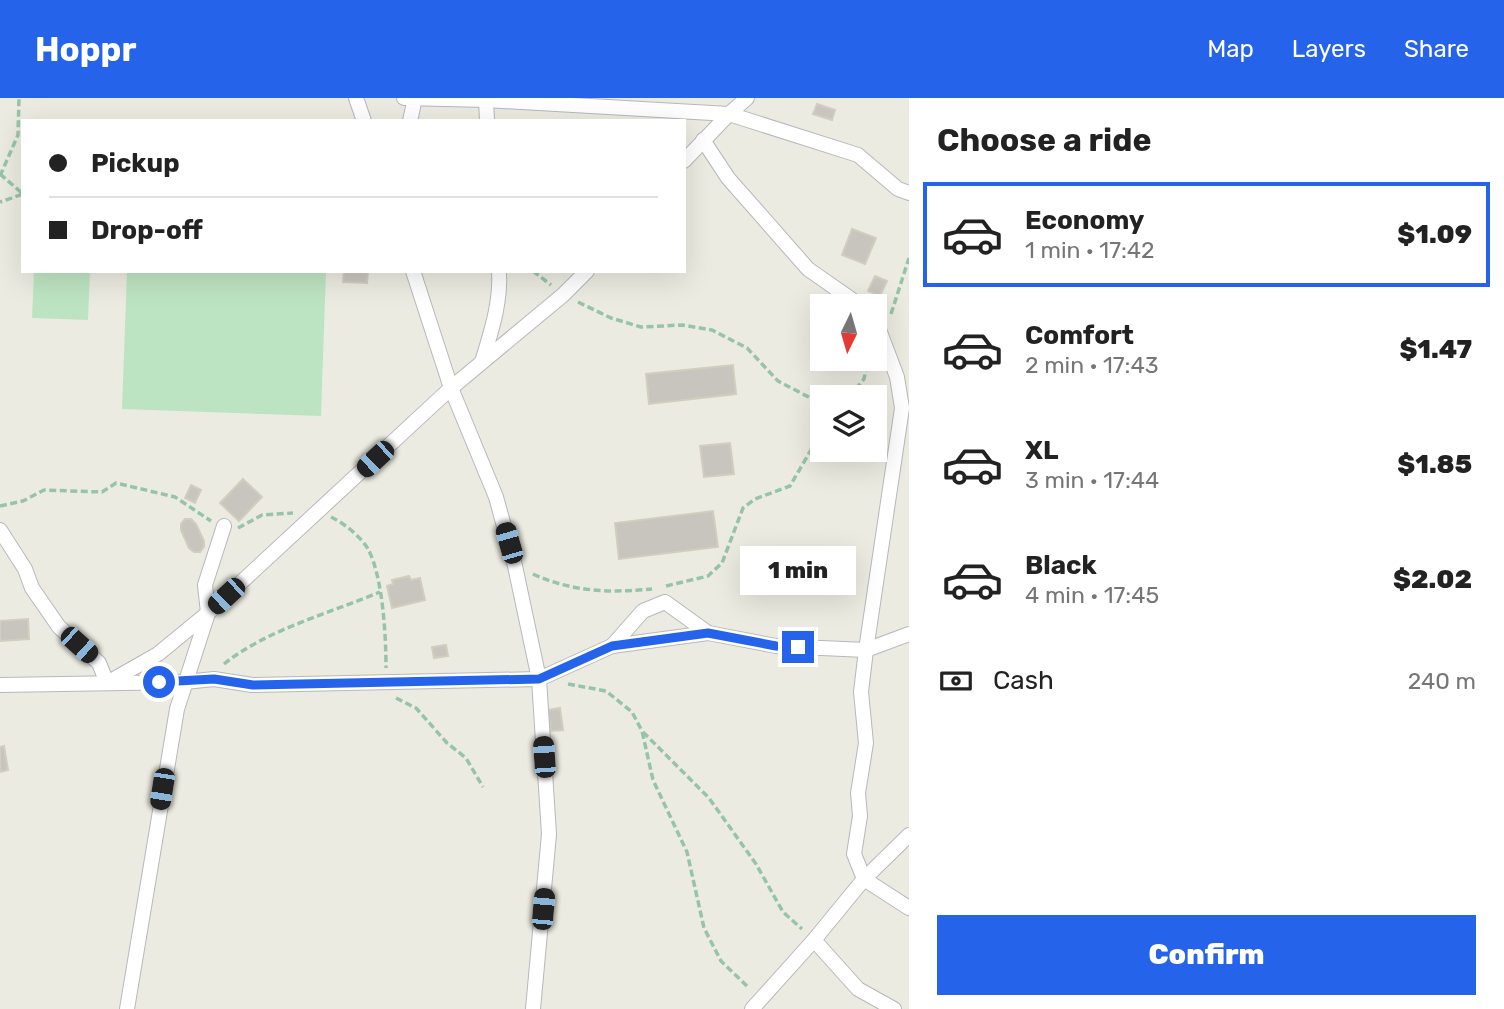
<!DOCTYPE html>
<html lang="en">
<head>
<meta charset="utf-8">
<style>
	:root { --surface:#fff; --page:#f2f2f2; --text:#222; --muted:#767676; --line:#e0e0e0; --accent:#2563eb }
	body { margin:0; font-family:Rubik,sans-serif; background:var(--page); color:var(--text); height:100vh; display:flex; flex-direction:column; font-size:26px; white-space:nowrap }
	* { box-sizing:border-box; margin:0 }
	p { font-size:23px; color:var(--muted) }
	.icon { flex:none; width:38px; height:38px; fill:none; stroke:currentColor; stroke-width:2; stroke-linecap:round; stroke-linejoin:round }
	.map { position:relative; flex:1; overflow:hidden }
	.drawer { display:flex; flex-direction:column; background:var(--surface); width:595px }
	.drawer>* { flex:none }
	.top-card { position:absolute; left:21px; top:21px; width:665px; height:154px; border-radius:0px; box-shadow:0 7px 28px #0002; display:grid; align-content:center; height:154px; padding:0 28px; background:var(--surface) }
	.needle { width:46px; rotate:185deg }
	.buttons { position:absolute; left:810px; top:196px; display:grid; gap:14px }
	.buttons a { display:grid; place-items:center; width:77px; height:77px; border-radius:0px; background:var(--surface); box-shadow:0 7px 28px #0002; font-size:35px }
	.end { position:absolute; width:32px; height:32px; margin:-16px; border:9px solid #2563eb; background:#fff; box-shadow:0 0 0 4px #fff }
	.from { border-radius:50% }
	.bubble { position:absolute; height:49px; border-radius:0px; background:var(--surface); box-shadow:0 7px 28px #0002; font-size:23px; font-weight:800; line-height:49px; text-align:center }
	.car { position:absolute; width:21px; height:42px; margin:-21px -10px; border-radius:9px; box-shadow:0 0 5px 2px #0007; background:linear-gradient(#222 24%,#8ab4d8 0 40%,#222 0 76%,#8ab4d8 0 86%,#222 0) }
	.top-card b { display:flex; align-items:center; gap:24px; height:66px; font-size:26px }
	.top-card b+b { border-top:2px solid var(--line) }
	.top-card i { width:18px; height:18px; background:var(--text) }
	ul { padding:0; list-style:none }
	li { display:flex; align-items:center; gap:21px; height:105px; margin:0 14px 10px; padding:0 14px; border:4px solid transparent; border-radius:0px }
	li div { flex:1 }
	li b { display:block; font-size:26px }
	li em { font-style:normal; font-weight:800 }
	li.selected { border-color:var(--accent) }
	li>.icon { width:63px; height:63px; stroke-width:1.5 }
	h2 { padding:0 28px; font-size:32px; line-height:84px }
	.pay { display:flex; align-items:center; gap:18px; height:77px; padding:0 28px; font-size:26px }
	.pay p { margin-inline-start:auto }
	.button { display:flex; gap:14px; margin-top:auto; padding:14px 28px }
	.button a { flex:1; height:80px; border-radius:0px; background:var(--accent); color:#fff; font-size:28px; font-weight:800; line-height:80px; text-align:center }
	header { display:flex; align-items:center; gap:42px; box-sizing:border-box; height:98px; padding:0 35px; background:var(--accent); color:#fff }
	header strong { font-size:33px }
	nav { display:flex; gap:38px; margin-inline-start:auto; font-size:24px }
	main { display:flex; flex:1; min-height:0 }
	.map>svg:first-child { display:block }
	.green { fill:#bde4c2 }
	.building { fill:#c7c5be; stroke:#d1cebf; stroke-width:2 }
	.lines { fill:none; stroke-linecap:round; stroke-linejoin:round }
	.street-casing { stroke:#b6b8bd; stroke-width:16 }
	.path { stroke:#97c4a9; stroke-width:3.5; stroke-dasharray:7 3.5; stroke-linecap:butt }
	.street { stroke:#fff; stroke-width:14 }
	.route { stroke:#2563eb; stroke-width:9 }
</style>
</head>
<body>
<header>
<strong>Hoppr</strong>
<nav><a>Map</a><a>Layers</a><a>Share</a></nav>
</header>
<main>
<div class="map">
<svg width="909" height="911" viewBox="0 0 909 911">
	<rect width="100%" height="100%" fill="#ecebe1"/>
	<!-- green -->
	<g class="green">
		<path d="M34 173H90L88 222 32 220Z"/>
		<path d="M127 173H326L321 318 122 311Z"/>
	</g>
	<!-- building -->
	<g class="building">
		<path d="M817 6 835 12 832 22 813 16Z"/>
		<path d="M852 131 876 140 865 166 842 157Z"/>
		<path d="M344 173H368L367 185 343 184Z"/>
		<path d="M875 178 887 183 880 198 868 193Z"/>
		<path d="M733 267 736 296 649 306 646 276Z"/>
		<path d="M730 345 734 376 704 379 700 348Z"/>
		<path d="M243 381 262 399 239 423 220 405Z"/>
		<path d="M191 387 201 392 195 405 185 400Z"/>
		<path d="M713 413 718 449 619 461 615 425Z"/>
		<path d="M185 421H191L196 426 204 443V449L200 454H194L189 450 181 432V426Z"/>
		<path d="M409 478 411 482 420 480 425 502 392 510 387 488 393 486 392 482Z"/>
		<path d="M28 521 29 541 0 543V523Z"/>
		<path d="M446 547 448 558 434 560 432 549Z"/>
		<path d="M560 610 563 632 551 633 548 612Z"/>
		<path d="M4 648 8 672 0 674V649Z"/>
	</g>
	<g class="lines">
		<!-- street casing -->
		<g class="street-casing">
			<g id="street">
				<path d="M356 0 364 23"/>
				<path d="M404 0 486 2 729 16 747 0"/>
				<path d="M486 2 487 23"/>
				<path d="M410 23 415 0"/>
				<path d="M703 42 728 80 808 171 861 208"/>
				<path d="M684 63 729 16 858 57 898 91 909 95"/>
				<path d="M413 173 451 290 496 399 515 468 539 581 549 736 533 911"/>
				<path d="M875 221 897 279 902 310 866 552 861 594 866 645 858 695 860 718 854 756 864 781 909 810"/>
				<path d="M482 264C491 234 501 205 499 173"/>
				<path d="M0 432 25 471 32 490 59 529 99 565 107 585 158 556 208 515 451 290 563 197 587 173"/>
				<path d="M612 548 643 513 665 504 708 535"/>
				<path d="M0 587 185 584 214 581 252 587 539 581 612 548 708 535 776 548 866 552 909 536"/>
				<path d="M814 842 858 891 894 911"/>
				<path d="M127 911 177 611 208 515 205 487 224 428"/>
				<path d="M752 911 814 842 864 781 909 737"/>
			</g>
		</g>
		<!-- path -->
		<g class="path">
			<path d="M0 76 23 96 0 104"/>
			<path d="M0 78 18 37 19 0"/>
			<path d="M533 173 551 187"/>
			<path d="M578 204 611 220 641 229 682 227 712 232 747 250 778 283 822 306"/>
			<path d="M891 216 909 160"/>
			<path d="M849 299 864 281 868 261"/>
			<path d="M875 321H885"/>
			<path d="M0 408 23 403 44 392 102 394 116 385 175 399 211 423"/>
			<path d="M331 419C344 425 361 439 368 451 383 479 386 539 386 570"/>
			<path d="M238 430 262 417 293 415"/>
			<path d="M533 476C572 494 610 495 652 491"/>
			<path d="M666 488 708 478 722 465 743 410 755 401 790 388 822 333"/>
			<path d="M224 566C266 532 330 515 380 494"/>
			<path d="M568 586 606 593 632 614 642 633 653 682 687 754 704 830 721 863 749 890"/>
			<path d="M396 600 416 610 447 645 466 660 483 689"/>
			<path d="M643 634 709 700 756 766 783 814 802 831"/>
		</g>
		<!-- street -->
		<use href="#street" class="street"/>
	</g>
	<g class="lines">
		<!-- route -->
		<path class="route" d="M159 584 214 581 253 587 539 581 612 548 708 535 776 548 798 549"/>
	</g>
</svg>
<div class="buttons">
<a><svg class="needle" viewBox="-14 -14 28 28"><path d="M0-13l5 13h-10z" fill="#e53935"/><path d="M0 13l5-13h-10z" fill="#767676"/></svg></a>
<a><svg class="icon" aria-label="layers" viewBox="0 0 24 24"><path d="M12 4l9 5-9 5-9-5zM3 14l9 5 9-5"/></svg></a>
</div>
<i class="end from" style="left:159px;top:584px"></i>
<i class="end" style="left:798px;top:549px"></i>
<div class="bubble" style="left:740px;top:448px;width:116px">1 min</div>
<i class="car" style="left:375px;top:361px;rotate:227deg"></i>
<i class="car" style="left:509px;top:445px;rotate:344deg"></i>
<i class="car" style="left:226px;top:498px;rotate:227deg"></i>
<i class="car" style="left:79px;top:547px;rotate:132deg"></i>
<i class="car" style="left:544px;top:659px;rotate:356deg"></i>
<i class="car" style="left:162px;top:691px;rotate:189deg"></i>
<i class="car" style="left:543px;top:811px;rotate:5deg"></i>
<div class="top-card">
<b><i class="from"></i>Pickup</b>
<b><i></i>Drop-off</b>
</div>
</div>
<section class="drawer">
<h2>Choose a ride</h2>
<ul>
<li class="selected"><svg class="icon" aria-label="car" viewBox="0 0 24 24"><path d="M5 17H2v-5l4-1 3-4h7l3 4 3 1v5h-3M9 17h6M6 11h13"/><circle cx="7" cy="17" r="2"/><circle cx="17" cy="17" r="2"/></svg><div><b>Economy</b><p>1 min · 17:42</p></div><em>$1.09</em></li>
<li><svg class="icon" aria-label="car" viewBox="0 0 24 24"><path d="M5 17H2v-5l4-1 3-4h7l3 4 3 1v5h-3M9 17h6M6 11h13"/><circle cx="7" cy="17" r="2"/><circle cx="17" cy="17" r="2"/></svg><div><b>Comfort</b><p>2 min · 17:43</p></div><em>$1.47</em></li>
<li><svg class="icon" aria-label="car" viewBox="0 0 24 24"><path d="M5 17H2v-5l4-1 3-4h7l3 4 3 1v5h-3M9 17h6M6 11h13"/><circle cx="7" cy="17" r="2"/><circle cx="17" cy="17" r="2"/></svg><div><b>XL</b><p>3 min · 17:44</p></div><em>$1.85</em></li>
<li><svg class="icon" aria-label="car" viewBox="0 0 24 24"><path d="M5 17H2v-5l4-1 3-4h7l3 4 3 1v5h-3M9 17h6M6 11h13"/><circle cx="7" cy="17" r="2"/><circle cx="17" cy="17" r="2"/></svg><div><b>Black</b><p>4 min · 17:45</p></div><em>$2.02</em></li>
</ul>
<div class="pay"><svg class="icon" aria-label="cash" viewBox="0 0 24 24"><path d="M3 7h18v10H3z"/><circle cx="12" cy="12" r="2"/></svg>Cash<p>240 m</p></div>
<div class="button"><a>Confirm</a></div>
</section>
</main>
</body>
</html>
